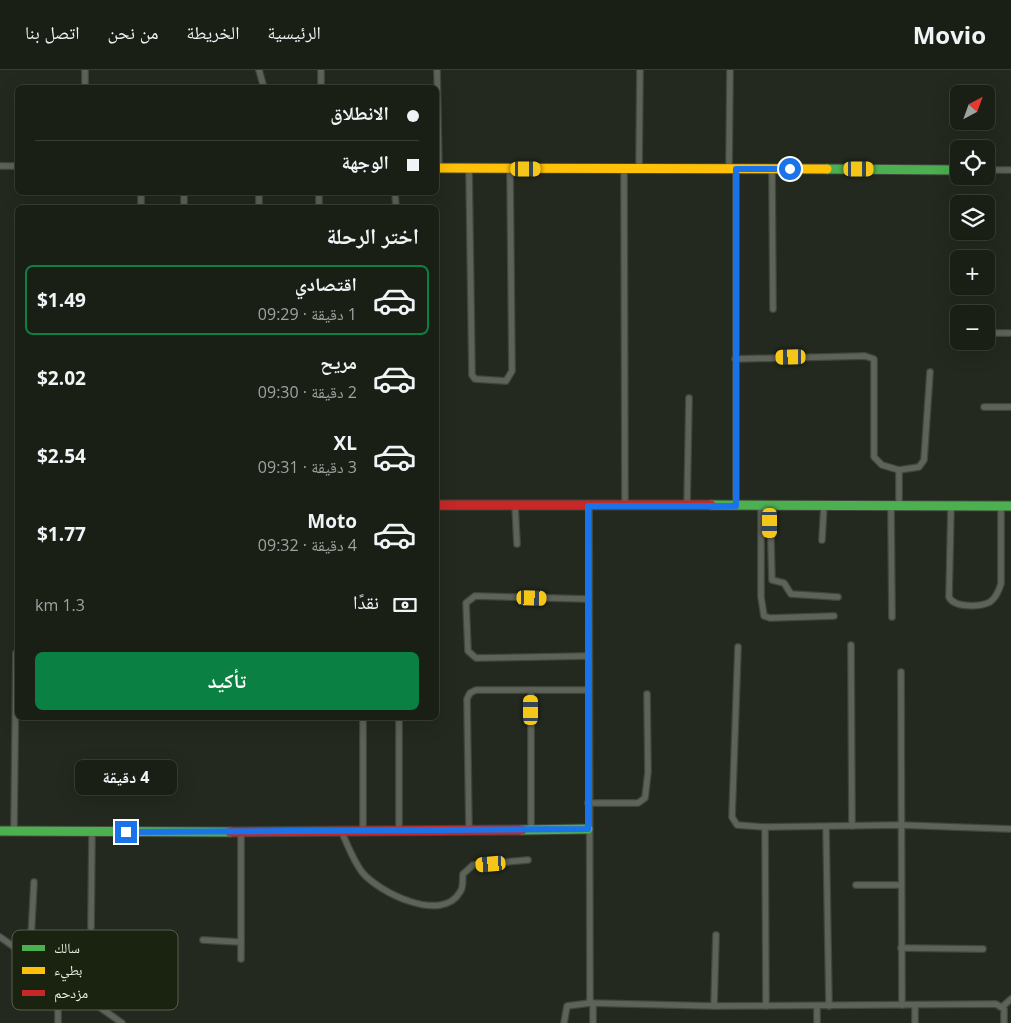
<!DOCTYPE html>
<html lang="ar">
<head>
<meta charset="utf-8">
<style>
	:root { --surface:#1a1f16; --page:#23271f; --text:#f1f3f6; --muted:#9fa2a1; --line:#383d35; --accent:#0b8043 }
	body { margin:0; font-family:"Open Sans","Noto Naskh Arabic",sans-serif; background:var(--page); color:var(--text); direction:rtl; height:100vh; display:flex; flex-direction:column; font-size:19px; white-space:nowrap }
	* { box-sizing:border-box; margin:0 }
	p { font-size:16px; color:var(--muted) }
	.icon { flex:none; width:28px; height:28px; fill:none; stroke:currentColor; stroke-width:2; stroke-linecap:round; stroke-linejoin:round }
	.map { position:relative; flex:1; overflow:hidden; direction:ltr }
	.drawer { position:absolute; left:15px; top:135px; width:424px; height:515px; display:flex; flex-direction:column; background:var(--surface); border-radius:8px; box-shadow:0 5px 20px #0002,0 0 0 1px var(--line); direction:rtl }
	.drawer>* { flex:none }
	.top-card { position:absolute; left:15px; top:15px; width:424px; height:110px; border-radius:8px; box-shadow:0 5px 20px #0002,0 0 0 1px var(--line); direction:rtl; display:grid; align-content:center; height:110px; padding:0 20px; background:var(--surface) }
	.needle { width:32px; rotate:41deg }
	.buttons { position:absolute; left:950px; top:15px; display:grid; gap:10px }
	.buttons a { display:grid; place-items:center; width:45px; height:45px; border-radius:8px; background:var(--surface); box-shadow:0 5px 20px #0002,0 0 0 1px var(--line); font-size:25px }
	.end { position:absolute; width:22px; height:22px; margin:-11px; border:6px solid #1a73e8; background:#fff; box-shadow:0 0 0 2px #fff }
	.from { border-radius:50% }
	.bubble { position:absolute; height:35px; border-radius:8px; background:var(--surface); box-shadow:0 5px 20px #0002,0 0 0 1px var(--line); font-size:16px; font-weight:700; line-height:35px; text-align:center; direction:rtl }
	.car { position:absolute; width:15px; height:30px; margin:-15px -8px; border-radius:6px; box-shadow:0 0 4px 1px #0007; background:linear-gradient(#f5c518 24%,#345 0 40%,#f5c518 0 76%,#345 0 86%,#f5c518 0) }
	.top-card b { display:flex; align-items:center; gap:18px; height:48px; font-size:19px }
	.top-card b+b { border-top:1px solid var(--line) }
	.top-card i { width:12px; height:12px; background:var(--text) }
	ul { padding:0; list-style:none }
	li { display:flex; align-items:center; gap:15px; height:70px; margin:0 10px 8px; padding:0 10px; border:2px solid transparent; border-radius:8px }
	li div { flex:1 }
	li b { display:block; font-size:19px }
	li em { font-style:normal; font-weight:700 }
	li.current { border-color:var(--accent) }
	li>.icon { width:45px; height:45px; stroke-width:1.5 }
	h2 { padding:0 20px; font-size:22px; line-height:60px }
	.pay { display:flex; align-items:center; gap:12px; height:55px; padding:0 20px; font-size:19px }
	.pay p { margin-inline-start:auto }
	.primary-button { display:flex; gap:10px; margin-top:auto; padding:10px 20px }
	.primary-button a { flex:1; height:58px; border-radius:8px; background:var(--accent); color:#fff; font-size:20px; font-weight:700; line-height:58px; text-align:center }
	header { display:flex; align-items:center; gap:30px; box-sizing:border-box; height:70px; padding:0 25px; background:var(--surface); border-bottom:1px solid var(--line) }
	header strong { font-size:24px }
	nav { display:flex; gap:28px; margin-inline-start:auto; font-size:18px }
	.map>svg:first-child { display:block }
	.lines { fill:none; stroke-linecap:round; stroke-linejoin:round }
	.street-casing { stroke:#40463d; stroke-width:8 }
	.fast-casing { stroke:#40463d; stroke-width:11 }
	.slow-casing { stroke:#40463d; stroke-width:11 }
	.jam-casing { stroke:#40463d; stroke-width:11 }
	.street { stroke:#5e635a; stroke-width:5.5 }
	.fast { stroke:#4caf50; stroke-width:9 }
	.slow { stroke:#ffc107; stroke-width:9 }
	.jam { stroke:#c62828; stroke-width:9 }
	.route { stroke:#1a73e8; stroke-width:6 }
	.key { fill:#192310; stroke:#576050; stroke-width:1 }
	.key-label { font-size:14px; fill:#e9f0e4 }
</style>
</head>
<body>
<header>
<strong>Movio</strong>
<nav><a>الرئيسية</a><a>الخريطة</a><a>من نحن</a><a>اتصل بنا</a></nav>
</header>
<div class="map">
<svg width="1011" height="953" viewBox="0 0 1011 953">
	<rect width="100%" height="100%" fill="#23291e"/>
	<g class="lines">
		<!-- street casing -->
		<g class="street-casing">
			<g id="street">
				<path d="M259 0 264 18"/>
				<path d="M437 0 439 99"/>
				<path d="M85 18V0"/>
				<path d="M321 18V0"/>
				<path d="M0 96H18"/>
				<path d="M469 99 472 305 475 309 506 311 512 301 510 99"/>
				<path d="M736 99V436"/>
				<path d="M772 99 773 239"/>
				<path d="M624 100 625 436"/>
				<path d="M639 100 640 0"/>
				<path d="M729 100 730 0"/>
				<path d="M986 100H1011"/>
				<path d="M141 122V138"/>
				<path d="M395 122 396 138"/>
				<path d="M184 138V122"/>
				<path d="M259 138V122"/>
				<path d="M319 138V122"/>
				<path d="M986 263H1011"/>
				<path d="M735 289 865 286 874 289V387L882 395 899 400"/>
				<path d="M984 337H1011"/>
				<path d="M515 435 517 474"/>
				<path d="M770 435 772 510 784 513 791 524 838 527"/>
				<path d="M687 436 689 328"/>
				<path d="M761 436V527L764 546 770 548 834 546"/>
				<path d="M589 437 590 933"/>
				<path d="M891 437 892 547"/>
				<path d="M899 437V400L919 397 924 390 930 302"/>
				<path d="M951 437 949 527C954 538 980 537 990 532 996 528 999 520 1001 514V436"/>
				<path d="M822 470 824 435"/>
				<path d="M588 529 475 526 466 533 468 581 476 588 588 586"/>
				<path d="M851 575 852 756"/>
				<path d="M738 577 732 747 737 755 765 757 900 755 1011 759"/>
				<path d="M901 602 902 935"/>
				<path d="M531 620V760"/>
				<path d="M588 733H638L645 728 648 702 647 624"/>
				<path d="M765 757 766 936"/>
				<path d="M826 757 829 936"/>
				<path d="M14 760 16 583"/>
				<path d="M341 760C347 774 353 790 362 802 378 822 442 854 460 822 464 817 462 810 463 804L473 795 528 790"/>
				<path d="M363 760V648"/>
				<path d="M399 760V648"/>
				<path d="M241 761V889"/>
				<path d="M469 761 467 629 470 623 476 620H588"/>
				<path d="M856 815H901"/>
				<path d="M91 857 92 763"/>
				<path d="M0 867 122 953"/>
				<path d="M203 870 241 872"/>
				<path d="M901 878 983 879"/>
				<path d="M30 887 34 812"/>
				<path d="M714 936 716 865"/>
				<path d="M1002 937 1011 929"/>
				<path d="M58 953V910"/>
				<path d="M564 953 567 936 590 933 714 936 996 934 1004 939V953"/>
				<path d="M593 953V933"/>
				<path d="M817 953V936"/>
				<path d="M915 953V935"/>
			</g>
		</g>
		<!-- fast casing -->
		<g class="fast-casing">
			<g id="fast">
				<path d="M827 99 959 100"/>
				<path d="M711 435 1011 436"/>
				<path d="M522 760 588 759"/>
				<path d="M0 761 230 762"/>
			</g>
		</g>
		<!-- slow casing -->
		<g class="slow-casing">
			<path id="slow" d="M436 98 827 99"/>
		</g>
		<!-- jam casing -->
		<g class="jam-casing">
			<g id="jam">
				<path d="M436 435H711"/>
				<path d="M230 762 522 760"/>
			</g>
		</g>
		<!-- street -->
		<use href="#street" class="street"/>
		<!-- fast -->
		<use href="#fast" class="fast"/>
		<!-- slow -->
		<use href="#slow" class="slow"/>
		<!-- jam -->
		<use href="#jam" class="jam"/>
	</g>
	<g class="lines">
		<!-- route -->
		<path class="route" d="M126 762 588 759V436H736V99H790"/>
	</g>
	<!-- legend -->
	<rect x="12" y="860" width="166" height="80" rx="8" class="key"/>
	<rect x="22" y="875" width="23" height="6" fill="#4caf50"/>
	<rect x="22" y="897" width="23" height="7" fill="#ffc107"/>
	<rect x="22" y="920" width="23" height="6" fill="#c62828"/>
	<g class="key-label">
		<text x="54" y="883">سالك</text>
		<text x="54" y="905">بطيء</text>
		<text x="54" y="928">مزدحم</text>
	</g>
</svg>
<div class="buttons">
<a><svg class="needle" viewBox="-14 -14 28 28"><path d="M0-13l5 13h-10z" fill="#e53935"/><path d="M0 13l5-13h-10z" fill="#9fa2a1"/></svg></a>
<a><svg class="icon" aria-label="locate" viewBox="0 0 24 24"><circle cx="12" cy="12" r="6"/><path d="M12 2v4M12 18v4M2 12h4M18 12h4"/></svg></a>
<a><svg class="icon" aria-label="layers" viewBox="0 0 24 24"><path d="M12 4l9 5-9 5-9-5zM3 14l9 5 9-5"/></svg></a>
<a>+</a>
<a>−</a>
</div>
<i class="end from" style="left:790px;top:99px"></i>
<i class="end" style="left:126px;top:762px"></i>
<div class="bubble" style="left:75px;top:690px;width:102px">4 دقيقة</div>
<i class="car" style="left:526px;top:99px;rotate:90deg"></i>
<i class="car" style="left:859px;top:99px;rotate:90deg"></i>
<i class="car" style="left:791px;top:287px;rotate:269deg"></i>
<i class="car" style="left:770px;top:453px;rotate:180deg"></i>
<i class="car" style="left:532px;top:528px;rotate:92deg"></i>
<i class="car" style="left:531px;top:640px;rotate:0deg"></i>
<i class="car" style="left:491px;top:794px;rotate:265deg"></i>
<div class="top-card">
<b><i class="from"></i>الانطلاق</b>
<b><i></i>الوجهة</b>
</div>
<section class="drawer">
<h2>اختر الرحلة</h2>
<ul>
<li class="current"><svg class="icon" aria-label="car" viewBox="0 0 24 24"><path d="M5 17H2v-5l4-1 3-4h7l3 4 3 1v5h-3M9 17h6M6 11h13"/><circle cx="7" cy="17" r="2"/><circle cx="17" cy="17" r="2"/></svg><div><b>اقتصادي</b><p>1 دقيقة · 09:29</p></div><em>$1.49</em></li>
<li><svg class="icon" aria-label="car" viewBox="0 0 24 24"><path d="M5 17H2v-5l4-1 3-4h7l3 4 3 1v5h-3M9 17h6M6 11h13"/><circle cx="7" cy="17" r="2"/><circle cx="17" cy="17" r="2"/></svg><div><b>مريح</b><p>2 دقيقة · 09:30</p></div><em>$2.02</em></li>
<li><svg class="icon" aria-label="car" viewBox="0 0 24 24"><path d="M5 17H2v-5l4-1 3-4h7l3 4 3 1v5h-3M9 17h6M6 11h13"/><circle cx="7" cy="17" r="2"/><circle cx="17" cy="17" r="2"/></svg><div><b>XL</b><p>3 دقيقة · 09:31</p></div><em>$2.54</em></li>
<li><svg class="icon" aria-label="car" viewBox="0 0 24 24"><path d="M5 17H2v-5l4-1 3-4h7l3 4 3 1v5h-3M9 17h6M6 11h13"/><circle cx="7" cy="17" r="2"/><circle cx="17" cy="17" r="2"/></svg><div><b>Moto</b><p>4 دقيقة · 09:32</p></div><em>$1.77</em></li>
</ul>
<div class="pay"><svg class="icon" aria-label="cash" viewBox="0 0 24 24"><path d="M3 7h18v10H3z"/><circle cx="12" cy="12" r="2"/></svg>نقدًا<p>1.3 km</p></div>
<div class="primary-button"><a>تأكيد</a></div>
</section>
</div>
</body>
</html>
